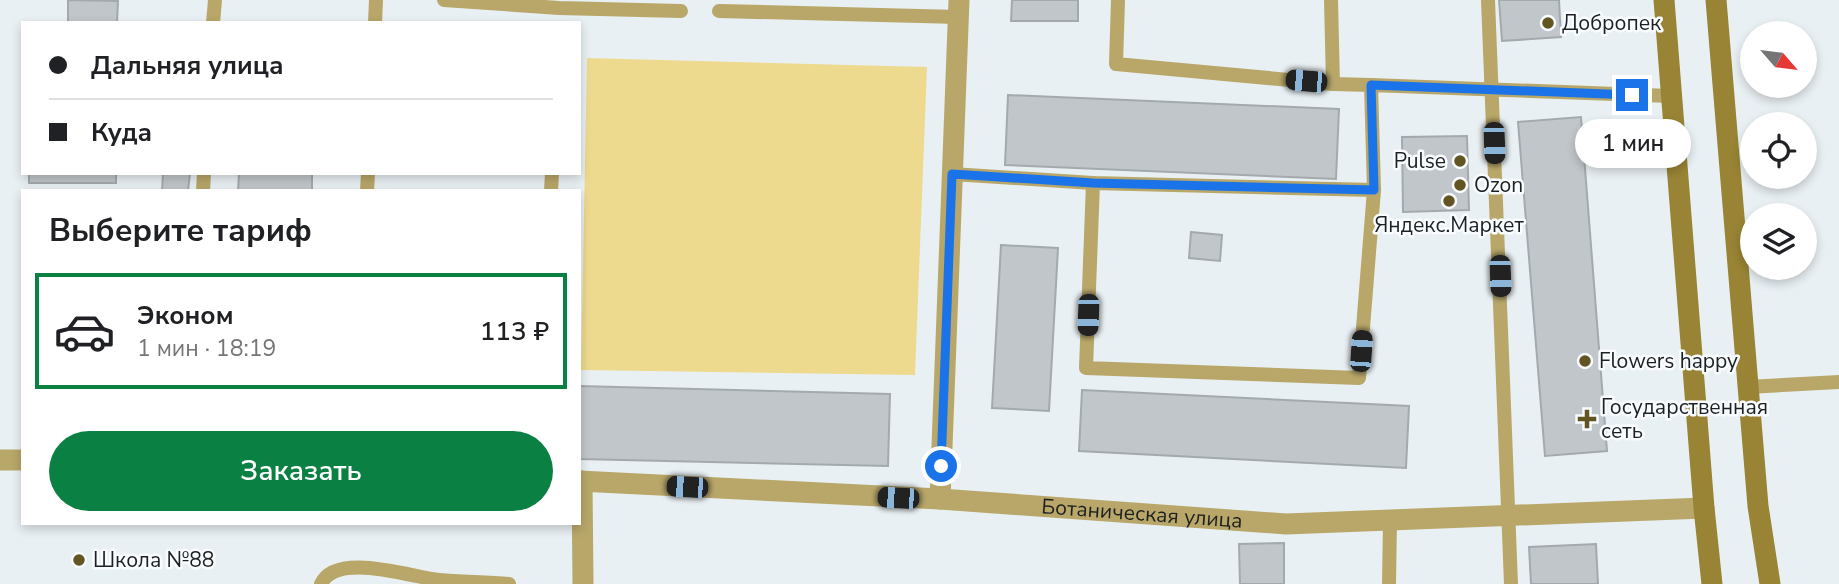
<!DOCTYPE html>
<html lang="ru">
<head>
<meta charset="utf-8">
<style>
	:root { --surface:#fff; --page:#f6f6f6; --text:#202124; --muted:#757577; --line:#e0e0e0; --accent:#0b8043 }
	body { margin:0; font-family:"Nunito Sans",sans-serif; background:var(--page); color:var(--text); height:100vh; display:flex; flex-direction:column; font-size:26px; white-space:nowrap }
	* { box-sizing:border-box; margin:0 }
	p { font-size:23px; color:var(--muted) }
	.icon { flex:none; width:38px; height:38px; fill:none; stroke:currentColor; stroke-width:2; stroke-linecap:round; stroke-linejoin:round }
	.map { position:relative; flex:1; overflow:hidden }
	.panel { position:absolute; left:21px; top:189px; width:560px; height:336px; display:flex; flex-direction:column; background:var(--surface); border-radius:0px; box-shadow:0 4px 10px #0003 }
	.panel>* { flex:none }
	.banner { position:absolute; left:21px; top:21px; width:560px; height:154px; border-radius:0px; box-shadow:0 4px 10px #0003; display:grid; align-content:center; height:154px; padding:0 28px; background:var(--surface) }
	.needle { width:46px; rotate:118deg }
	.tools { position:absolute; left:1740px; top:21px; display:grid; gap:14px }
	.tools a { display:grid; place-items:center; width:77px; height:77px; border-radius:50%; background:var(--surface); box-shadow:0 4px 10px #0003; font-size:35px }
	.end { position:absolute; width:32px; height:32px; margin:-16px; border:9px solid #1a73e8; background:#fff; box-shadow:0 0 0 4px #fff }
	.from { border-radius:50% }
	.bubble { position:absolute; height:49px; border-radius:24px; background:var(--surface); box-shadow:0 4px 10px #0003; font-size:23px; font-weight:600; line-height:49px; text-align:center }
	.car { position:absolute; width:21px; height:42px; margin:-21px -10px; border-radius:9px; box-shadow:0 0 5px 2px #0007; background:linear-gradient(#222 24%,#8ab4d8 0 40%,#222 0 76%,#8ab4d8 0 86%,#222 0) }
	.banner b { display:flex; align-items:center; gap:24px; height:66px; font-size:26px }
	.banner b+b { border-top:2px solid var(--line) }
	.banner i { width:18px; height:18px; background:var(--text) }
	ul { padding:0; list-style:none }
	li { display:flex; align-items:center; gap:21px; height:116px; margin:0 14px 10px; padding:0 14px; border:4px solid transparent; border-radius:0px }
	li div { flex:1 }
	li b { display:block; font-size:26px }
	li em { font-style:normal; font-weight:600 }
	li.active { border-color:var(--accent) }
	li>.icon { width:63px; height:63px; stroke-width:1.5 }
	h2 { padding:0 28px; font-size:32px; line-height:84px }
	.primary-button { display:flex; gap:14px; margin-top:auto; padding:14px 28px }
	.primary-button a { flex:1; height:80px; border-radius:42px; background:var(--accent); color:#fff; font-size:28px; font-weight:600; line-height:80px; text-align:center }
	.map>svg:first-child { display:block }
	.green { fill:#eeda8e }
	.building { fill:#c0c6c9; stroke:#a4a9ad; stroke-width:2 }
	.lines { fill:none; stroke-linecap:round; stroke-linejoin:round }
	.lane { stroke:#b8a769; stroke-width:14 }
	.street { stroke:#b8a769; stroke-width:21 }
	.secondary { stroke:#988434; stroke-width:21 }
	.route { stroke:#1a73e8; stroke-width:9 }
	.poi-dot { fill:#635522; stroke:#f9fcff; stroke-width:2.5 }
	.labels { text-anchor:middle; stroke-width:5; stroke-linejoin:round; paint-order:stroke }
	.poi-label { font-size:21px; fill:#1d2021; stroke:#f9fcff; text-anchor:start }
	.street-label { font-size:21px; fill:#1d2021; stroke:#f9fcff }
</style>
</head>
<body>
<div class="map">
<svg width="1839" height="584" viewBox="0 0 1839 584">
	<rect width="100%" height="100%" fill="#e9f0f3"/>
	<!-- green -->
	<path class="green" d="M587 58 927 67 915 375 581 370Z"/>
	<!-- building -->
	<g class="building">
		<path d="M68 0 118 1 117 23H68Z"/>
		<path d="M1012 0H1078V21H1011Z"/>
		<path d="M1499 0H1559L1561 37 1502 41Z"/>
		<path d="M1008 95 1339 109 1336 179 1005 165Z"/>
		<path d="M1581 117 1607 451 1545 456 1518 122Z"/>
		<path d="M1467 136 1469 210 1403 212 1402 137Z"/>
		<rect x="29" y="173" width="87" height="10"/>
		<path d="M163 173H190L188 191H162Z"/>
		<path d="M239 173H312V191H238Z"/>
		<path d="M1191 232 1222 235 1220 261 1189 258Z"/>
		<path d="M1001 245 1058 248 1049 411 992 408Z"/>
		<path d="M579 386 890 394 888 466 579 459Z"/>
		<path d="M1082 390 1409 406 1406 468 1079 451Z"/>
		<path d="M1284 543V584H1240L1239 544Z"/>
		<path d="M1596 544 1598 584H1531L1529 547Z"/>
	</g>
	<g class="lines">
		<!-- lane -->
		<g class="lane">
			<path d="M444 0 559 8 681 11"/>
			<path d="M1118 0 1116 64 1333 84 1371 85"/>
			<path d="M1331 0 1333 84"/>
			<path d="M1488 0 1511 584"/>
			<path d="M719 11 959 17"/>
			<path d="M213 23 215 0"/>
			<path d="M375 23 376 0"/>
			<path d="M952 174 1093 183 1374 190 1371 85 1670 96"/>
			<path d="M1093 183 1086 368 1359 378 1374 190"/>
			<path d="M203 191 204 173"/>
			<path d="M367 191 368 173"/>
			<path d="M551 191 552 173"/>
			<path d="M1747 387 1839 382"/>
			<path d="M321 584C336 551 411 577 439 580 462 582 486 582 509 584"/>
			<path d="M1389 584 1390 521"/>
		</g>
		<!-- street -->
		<g class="street">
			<path d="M0 460H23"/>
			<path id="s1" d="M579 481 940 499 1286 524 1704 508"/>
			<path d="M582 481 583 584"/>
			<path d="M940 499 959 0"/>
		</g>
		<!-- secondary -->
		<g class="secondary">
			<path d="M1664 0 1704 508 1712 584"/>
			<path d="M1716 0 1758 506 1770 584"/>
		</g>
	</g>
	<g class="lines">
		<!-- route -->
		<path class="route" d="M941 466 952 174 1093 183 1374 190 1371 85 1632 95"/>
	</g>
	<!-- markers -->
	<g class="poi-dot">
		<circle cx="1548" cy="23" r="7"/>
		<circle cx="1460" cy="161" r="7"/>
		<circle cx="1460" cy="185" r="7"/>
		<circle cx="1449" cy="201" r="7"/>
		<circle cx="1585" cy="361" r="7"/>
		<path d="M1583.5 408.5h7v7h7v7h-7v7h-7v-7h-7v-7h7z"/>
		<circle cx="79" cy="560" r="7"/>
	</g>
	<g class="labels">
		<!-- poi labels -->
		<g class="poi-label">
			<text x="1562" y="30">Добропек</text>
			<text x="1446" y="168" text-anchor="end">Pulse</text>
			<text x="1474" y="192">Ozon</text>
			<text x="1449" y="232" text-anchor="middle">Яндекс.Маркет</text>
			<text x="1599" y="368">Flowers happy</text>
			<text x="1601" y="414">Государственная<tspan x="1601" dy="24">сеть</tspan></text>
			<text x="93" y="567">Школа №88</text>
		</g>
		<!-- street labels -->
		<g class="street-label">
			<text dy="7" stroke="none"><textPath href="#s1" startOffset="564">Ботаническая улица</textPath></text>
		</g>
	</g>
</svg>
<div class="tools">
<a><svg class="needle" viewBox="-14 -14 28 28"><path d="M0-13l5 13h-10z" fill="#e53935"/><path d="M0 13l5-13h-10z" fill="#757577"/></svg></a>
<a><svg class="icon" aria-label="locate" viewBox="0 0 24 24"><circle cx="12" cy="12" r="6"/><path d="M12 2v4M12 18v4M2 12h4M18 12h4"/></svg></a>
<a><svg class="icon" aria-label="layers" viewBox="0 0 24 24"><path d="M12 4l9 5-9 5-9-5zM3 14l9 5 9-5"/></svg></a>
</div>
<i class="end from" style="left:941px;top:466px"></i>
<i class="end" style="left:1632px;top:95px"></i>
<div class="bubble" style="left:1575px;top:119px;width:116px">1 мин</div>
<i class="car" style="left:1306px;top:81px;rotate:275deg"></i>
<i class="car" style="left:1494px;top:143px;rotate:178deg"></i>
<i class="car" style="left:1500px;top:276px;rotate:178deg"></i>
<i class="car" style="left:1088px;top:315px;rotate:182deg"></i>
<i class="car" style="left:1361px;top:351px;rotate:4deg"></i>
<i class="car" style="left:687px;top:487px;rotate:273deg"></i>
<i class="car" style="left:898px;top:498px;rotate:273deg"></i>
<div class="banner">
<b><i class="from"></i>Дальняя улица</b>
<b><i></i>Куда</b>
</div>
<section class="panel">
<h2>Выберите тариф</h2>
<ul>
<li class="active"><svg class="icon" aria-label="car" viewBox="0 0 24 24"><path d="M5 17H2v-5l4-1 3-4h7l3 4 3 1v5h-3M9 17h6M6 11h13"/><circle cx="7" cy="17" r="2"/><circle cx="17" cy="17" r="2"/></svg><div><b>Эконом</b><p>1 мин · 18:19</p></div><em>113 ₽</em></li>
</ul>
<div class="primary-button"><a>Заказать</a></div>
</section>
</div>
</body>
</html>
